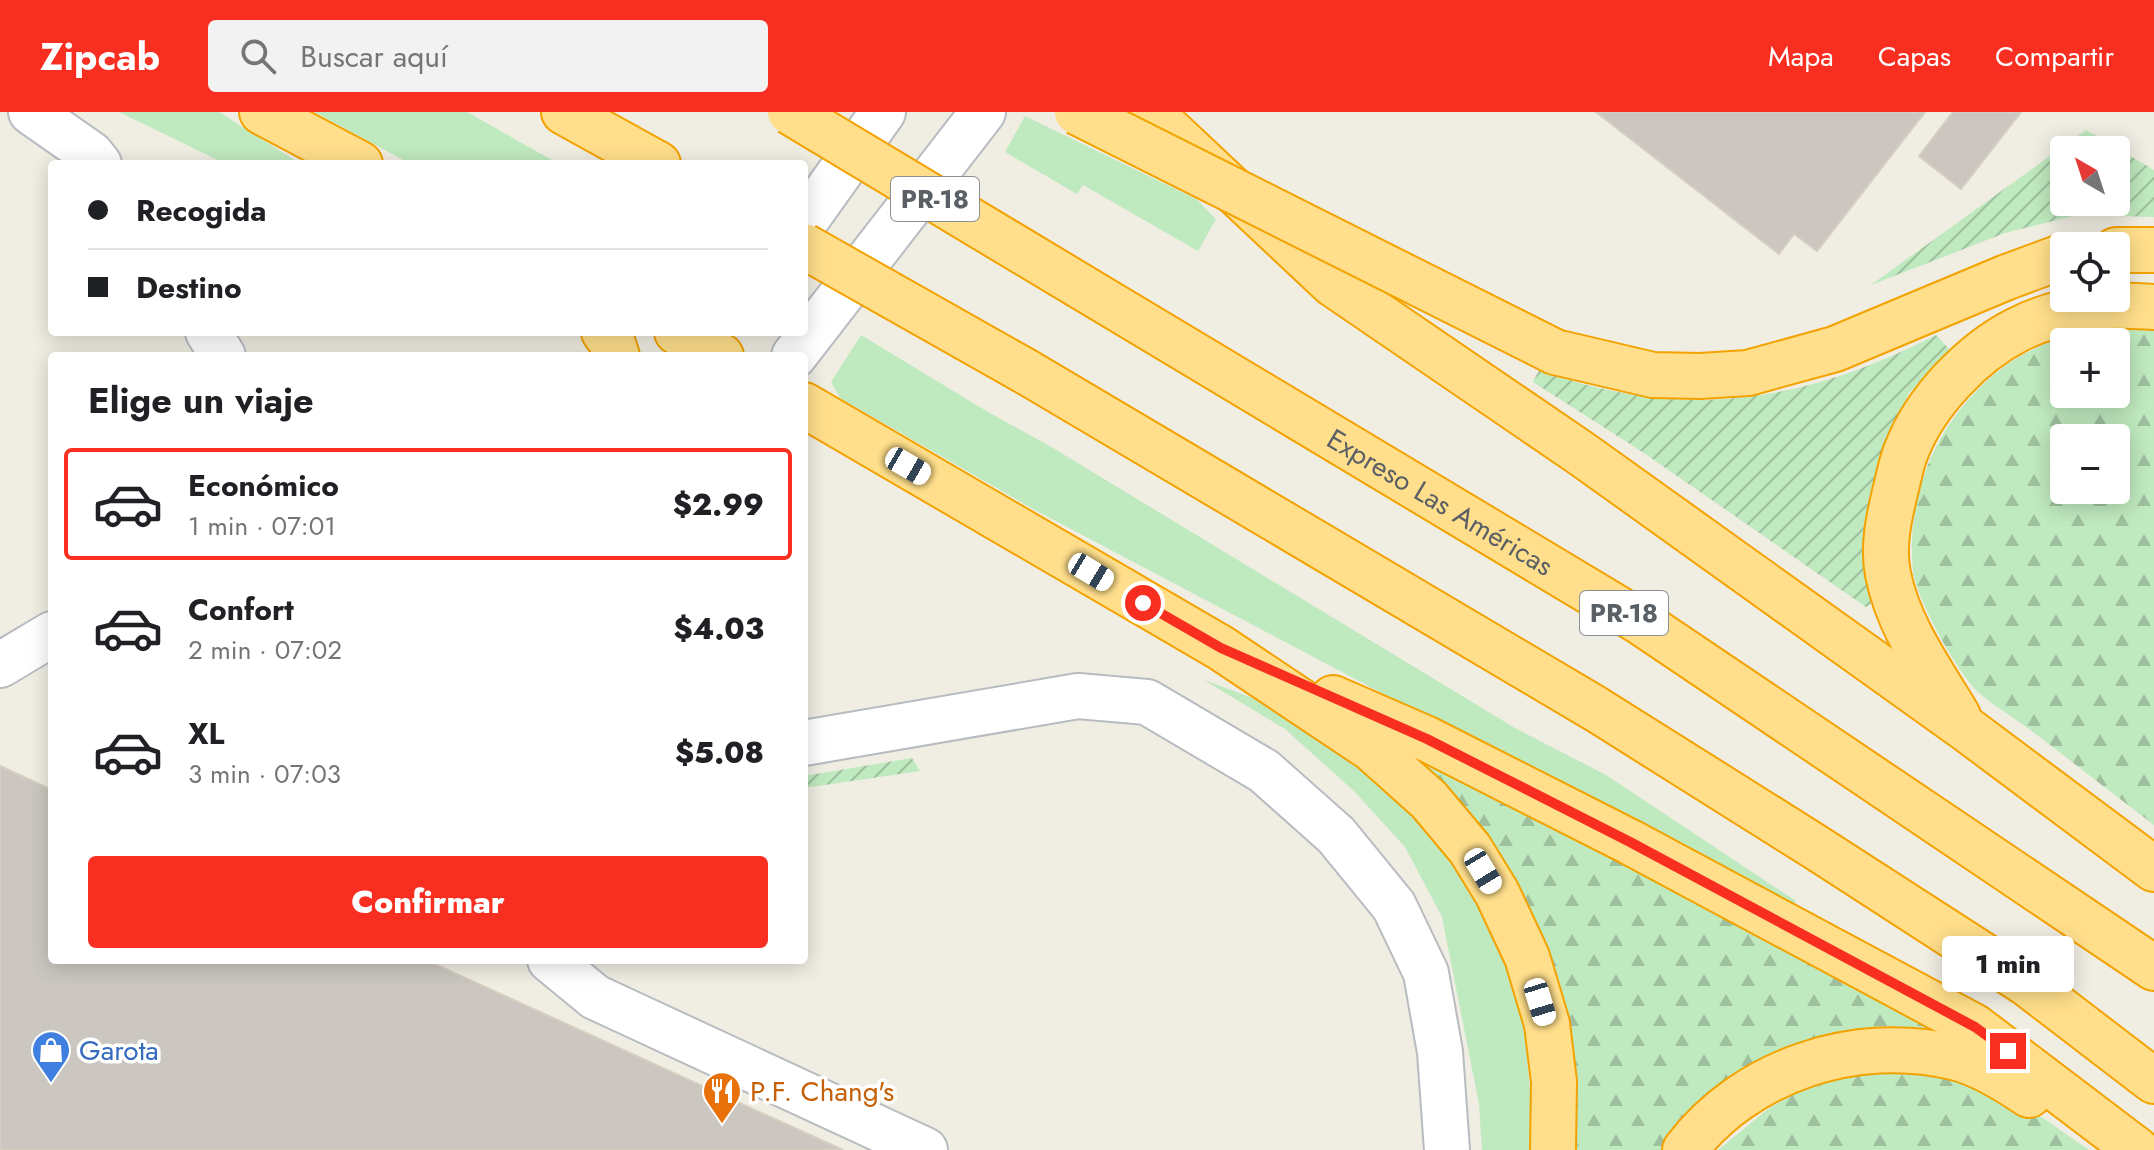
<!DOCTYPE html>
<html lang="es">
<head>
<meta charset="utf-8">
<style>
	:root { --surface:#fff; --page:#f2f2f2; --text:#202124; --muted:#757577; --line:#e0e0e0; --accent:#f82e21 }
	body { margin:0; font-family:Jost,sans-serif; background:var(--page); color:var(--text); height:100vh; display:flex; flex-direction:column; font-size:30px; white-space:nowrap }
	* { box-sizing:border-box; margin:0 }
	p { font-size:26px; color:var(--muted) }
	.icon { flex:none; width:44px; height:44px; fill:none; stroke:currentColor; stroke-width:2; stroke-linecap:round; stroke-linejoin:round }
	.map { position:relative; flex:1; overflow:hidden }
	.side { position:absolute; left:48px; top:240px; width:760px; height:612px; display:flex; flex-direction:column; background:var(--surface); border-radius:8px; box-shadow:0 4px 20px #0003 }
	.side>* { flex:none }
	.guide { position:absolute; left:48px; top:48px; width:760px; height:176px; border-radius:8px; box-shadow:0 4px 20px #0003; display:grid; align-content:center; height:176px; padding:0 40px; background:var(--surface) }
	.needle { width:52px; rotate:321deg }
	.tools { position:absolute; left:2050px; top:24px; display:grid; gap:16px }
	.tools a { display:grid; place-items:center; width:80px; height:80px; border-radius:8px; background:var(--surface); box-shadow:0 4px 20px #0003; font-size:40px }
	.end { position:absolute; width:36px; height:36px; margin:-18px; border:10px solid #f82e21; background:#fff; box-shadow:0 0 0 4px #fff }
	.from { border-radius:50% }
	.bubble { position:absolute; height:56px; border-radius:8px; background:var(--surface); box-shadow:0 4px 20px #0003; font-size:26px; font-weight:800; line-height:56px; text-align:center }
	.car { position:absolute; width:24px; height:48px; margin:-24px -12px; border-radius:10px; box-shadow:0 0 6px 2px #0007; background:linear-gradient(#fff 24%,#345 0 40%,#fff 0 76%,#345 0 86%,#fff 0) }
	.guide b { display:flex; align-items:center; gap:28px; height:76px; font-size:30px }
	.guide b+b { border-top:2px solid var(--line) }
	.guide i { width:20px; height:20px; background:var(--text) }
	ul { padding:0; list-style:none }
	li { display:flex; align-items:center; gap:24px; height:112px; margin:0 16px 12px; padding:0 24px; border:4px solid transparent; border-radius:8px }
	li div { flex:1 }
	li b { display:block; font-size:30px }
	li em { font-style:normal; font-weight:800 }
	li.selected { border-color:var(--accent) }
	li>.icon { width:72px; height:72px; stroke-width:1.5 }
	h2 { padding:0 40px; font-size:36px; line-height:96px }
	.primary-button { display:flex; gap:16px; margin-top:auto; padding:16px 40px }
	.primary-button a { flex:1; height:92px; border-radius:8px; background:var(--accent); color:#fff; font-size:32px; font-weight:800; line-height:92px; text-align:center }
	header { display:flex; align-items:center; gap:48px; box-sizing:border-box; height:112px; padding:0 40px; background:var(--accent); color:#fff }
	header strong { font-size:38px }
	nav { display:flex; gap:44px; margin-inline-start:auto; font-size:28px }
	.search { width:560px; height:72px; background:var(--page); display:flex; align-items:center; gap:20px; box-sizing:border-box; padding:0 28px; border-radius:8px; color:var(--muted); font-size:30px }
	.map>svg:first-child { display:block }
	.grass { fill:#bfe9be }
	.forest { fill:url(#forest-firs); fill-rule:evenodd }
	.garden { fill:url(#garden-furrows); fill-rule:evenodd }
	.building { fill:#cbc7c0; stroke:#d5cec1; stroke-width:2 }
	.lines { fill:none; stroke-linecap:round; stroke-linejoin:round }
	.minor-casing { stroke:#b8bcc1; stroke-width:48 }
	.highway-casing { stroke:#f3a200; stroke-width:48 }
	.minor { stroke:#fff; stroke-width:44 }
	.highway { stroke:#ffdf8b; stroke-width:44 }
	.highway-bridge-casing { stroke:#f3a200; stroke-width:48; stroke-linecap:butt }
	.highway-bridge { stroke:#ffdf8b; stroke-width:44 }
	.route { stroke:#f82e21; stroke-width:10 }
	.labels { text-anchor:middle; stroke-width:7; stroke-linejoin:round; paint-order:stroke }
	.shield { fill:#fff; stroke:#8c9094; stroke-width:2 }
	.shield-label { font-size:26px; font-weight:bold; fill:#5b6066 }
	.street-label { font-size:28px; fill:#5b6066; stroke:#fff }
	.shop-label { font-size:28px; fill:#366cbe; stroke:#fff; text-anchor:start }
	.food-label { font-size:28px; fill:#c56008; stroke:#fff; text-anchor:start }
</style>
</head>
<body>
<header>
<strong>Zipcab</strong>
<div class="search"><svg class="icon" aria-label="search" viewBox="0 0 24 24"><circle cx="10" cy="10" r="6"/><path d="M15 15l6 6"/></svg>Buscar aquí</div>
<nav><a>Mapa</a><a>Capas</a><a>Compartir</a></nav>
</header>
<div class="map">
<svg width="2154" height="1038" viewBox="0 0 2154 1038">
	<defs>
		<pattern id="forest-firs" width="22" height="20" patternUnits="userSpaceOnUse" patternTransform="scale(2)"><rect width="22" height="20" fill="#bfe9be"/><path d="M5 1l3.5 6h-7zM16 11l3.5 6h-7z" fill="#9ec09e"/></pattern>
		<pattern id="garden-furrows" width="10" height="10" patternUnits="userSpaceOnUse" patternTransform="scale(2)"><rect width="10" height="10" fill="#bfe9be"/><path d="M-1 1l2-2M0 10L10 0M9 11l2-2" fill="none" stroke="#9ec09e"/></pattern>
	</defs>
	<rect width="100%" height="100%" fill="#f0ede3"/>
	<!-- grass -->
	<g class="grass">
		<path d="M119 0H219L301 52H226Z"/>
		<path d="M314 0H467L559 52H411Z"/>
		<path d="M1025 4 1196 87 1216 107 1198 139 1083 73 1077 82 1005 40Z"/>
		<path d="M861 223 988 300 1048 333 1515 616 1606 663 1796 789 1791 797 1033 397 840 286 831 270Z"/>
		<path d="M1204 568 1261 589 1379 663 1466 764 1502 839 1523 905 1532 999V1038H1482L1479 992 1442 805 1405 735 1354 679 1285 617Z"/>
	</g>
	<!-- forest -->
	<g class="forest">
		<path d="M2113 212 2154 217V713C2112 681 2071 649 2029 617 2012 604 1990 592 1975 577 1955 555 1917 488 1913 459 1905 380 1939 305 2001 257 2034 231 2074 222 2113 212ZM2064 230H2116V282H2064ZM2064 326H2116V378H2064Z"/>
		<path d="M1405 632 1954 925 1883 917 1835 921 1793 932 1737 962 1663 1038H1573L1568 921 1406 642Z"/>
		<path d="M1889 953 2001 977 2089 1038H1718L1768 997 1803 976Z"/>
	</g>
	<!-- garden -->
	<g class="garden">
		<path d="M2086 18 2154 58V105L2077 103 2005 121 1871 173ZM2064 38H2116V90H2064Z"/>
		<path d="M1936 223 1951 239 1909 281 1876 357 1864 439 1871 492 1866 495 1644 341 1533 270 1539 258C1683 310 1803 291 1936 223Z"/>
		<path d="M912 646 920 659 804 676V664Z"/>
	</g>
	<!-- building -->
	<g class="building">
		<path d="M1596 0H1925L1817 139 1794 122 1779 142Z"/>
		<path d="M1953 0H2021L1961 77 1919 44Z"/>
		<path d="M0 654 52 678V848H426L843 1038H0Z"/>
	</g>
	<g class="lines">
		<!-- minor casing -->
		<g class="minor-casing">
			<g id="minor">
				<path d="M31 0 91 42 99 52"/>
				<path d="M804 111 883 0"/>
				<path d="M208 220 223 244"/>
				<path d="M794 244 983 0"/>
				<path d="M0 553 52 522"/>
				<path d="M804 631 1078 584 1147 590 1264 659 1336 723 1394 794 1426 861 1440 940 1447 1038"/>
				<path d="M550 848 595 885 925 1038"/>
			</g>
		</g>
		<!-- highway casing -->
		<g class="highway-casing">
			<g id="highway">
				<path d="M262 0 360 52"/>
				<path d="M564 0 658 52"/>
				<path d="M1150 0 1333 172 1582 342 1965 616 2154 757"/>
				<path d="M2116 138H2154"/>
				<path id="s1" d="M1080 174 1642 511 2154 856"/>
				<path d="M604 220 613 232 617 244"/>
				<path d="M677 220 721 244"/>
				<path d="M1555 240 1653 263 1700 264 1748 261 1835 237 2007 165 2064 144"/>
				<path d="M1025 259 1596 597 1817 736 2026 871 2154 969"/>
				<path d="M804 293 1221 536 1372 637 1429 688 1470 737 1497 781 1527 845 1547 912 1554 970 1553 1038"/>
				<path d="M1333 586 1427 627 1630 730 1975 915 2137 1038"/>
				<path d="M1958 604C1931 559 1898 514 1888 462 1882 432 1890 401 1897 372 1900 360 1902 348 1907 337 1926 289 1972 241 2017 218 2038 207 2064 200 2087 196 2109 192 2132 194 2154 195"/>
				<path d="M1685 1038C1745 958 1856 922 1953 945 1980 951 2007 968 2029 983"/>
			</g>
		</g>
		<!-- minor -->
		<use href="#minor" class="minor"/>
		<!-- highway -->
		<use href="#highway" class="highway"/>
		<!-- highway-bridge casing -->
		<g class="highway-bridge-casing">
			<g id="highway-bridge">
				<path d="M790 0 1080 174"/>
				<path d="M1077 0 1555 240"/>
				<path d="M804 134 1025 259"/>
			</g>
		</g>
		<!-- highway-bridge -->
		<use href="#highway-bridge" class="highway-bridge"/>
	</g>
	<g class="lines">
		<!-- route -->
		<path class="route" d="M1143 491 1221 536 1427 627 1630 730 1975 915 2008 939"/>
	</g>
	<!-- icons -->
	<defs>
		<g id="shop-pin" transform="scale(2)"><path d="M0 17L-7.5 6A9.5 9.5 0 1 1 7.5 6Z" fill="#3f7fe0" stroke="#fff"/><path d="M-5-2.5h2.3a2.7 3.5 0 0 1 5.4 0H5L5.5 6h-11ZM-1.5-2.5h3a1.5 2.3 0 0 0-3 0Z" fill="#fff"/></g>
		<g id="restaurant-pin" transform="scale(2)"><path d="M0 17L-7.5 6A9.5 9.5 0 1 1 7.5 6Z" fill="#e8710a" stroke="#fff"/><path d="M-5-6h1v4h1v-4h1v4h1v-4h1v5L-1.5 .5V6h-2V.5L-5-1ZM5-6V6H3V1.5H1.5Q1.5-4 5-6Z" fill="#fff"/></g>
	</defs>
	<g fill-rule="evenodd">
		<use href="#shop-pin" x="51" y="938"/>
		<use href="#restaurant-pin" x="722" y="979"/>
	</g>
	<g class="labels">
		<!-- shield labels -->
		<g class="shield">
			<rect x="891" y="65" width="88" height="44" rx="6"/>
			<rect x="1580" y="479" width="88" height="44" rx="6"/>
		</g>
		<g class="shield-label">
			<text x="935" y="96">PR-18</text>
			<text x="1624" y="510">PR-18</text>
		</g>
		<!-- street labels -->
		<g class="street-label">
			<text dy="10" stroke="none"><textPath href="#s1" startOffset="420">Expreso Las Américas</textPath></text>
		</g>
		<!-- shop labels -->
		<g class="shop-label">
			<text x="79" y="948">Garota</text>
		</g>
		<!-- food labels -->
		<g class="food-label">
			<text x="750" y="989">P.F. Chang's</text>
		</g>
	</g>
</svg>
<div class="tools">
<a><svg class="needle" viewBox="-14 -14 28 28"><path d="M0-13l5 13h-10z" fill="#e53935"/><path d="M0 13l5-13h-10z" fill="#757577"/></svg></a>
<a><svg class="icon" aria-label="locate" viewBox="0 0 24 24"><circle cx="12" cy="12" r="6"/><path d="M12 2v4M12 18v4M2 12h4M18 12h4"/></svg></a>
<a>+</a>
<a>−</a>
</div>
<i class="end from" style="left:1143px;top:491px"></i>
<i class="end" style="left:2008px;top:939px"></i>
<div class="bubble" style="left:1942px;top:824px;width:132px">1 min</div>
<i class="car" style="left:908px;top:354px;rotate:120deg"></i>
<i class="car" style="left:1091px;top:460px;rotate:121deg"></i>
<i class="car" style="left:1483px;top:759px;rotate:149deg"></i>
<i class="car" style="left:1540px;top:890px;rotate:163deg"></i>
<div class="guide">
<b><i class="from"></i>Recogida</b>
<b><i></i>Destino</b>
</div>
<section class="side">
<h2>Elige un viaje</h2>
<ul>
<li class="selected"><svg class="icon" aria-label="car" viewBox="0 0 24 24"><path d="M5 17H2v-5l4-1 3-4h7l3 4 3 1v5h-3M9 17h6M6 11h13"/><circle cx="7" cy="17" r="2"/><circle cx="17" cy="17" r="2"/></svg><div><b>Económico</b><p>1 min · 07:01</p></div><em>$2.99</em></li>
<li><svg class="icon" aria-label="car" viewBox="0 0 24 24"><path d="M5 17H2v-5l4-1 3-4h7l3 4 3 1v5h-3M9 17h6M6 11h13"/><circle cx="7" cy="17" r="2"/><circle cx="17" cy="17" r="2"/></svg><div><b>Confort</b><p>2 min · 07:02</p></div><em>$4.03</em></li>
<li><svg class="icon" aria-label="car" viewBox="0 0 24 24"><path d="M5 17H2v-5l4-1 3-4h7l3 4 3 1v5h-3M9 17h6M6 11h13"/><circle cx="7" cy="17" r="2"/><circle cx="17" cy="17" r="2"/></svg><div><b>XL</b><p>3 min · 07:03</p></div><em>$5.08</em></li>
</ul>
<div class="primary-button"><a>Confirmar</a></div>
</section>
</div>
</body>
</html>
